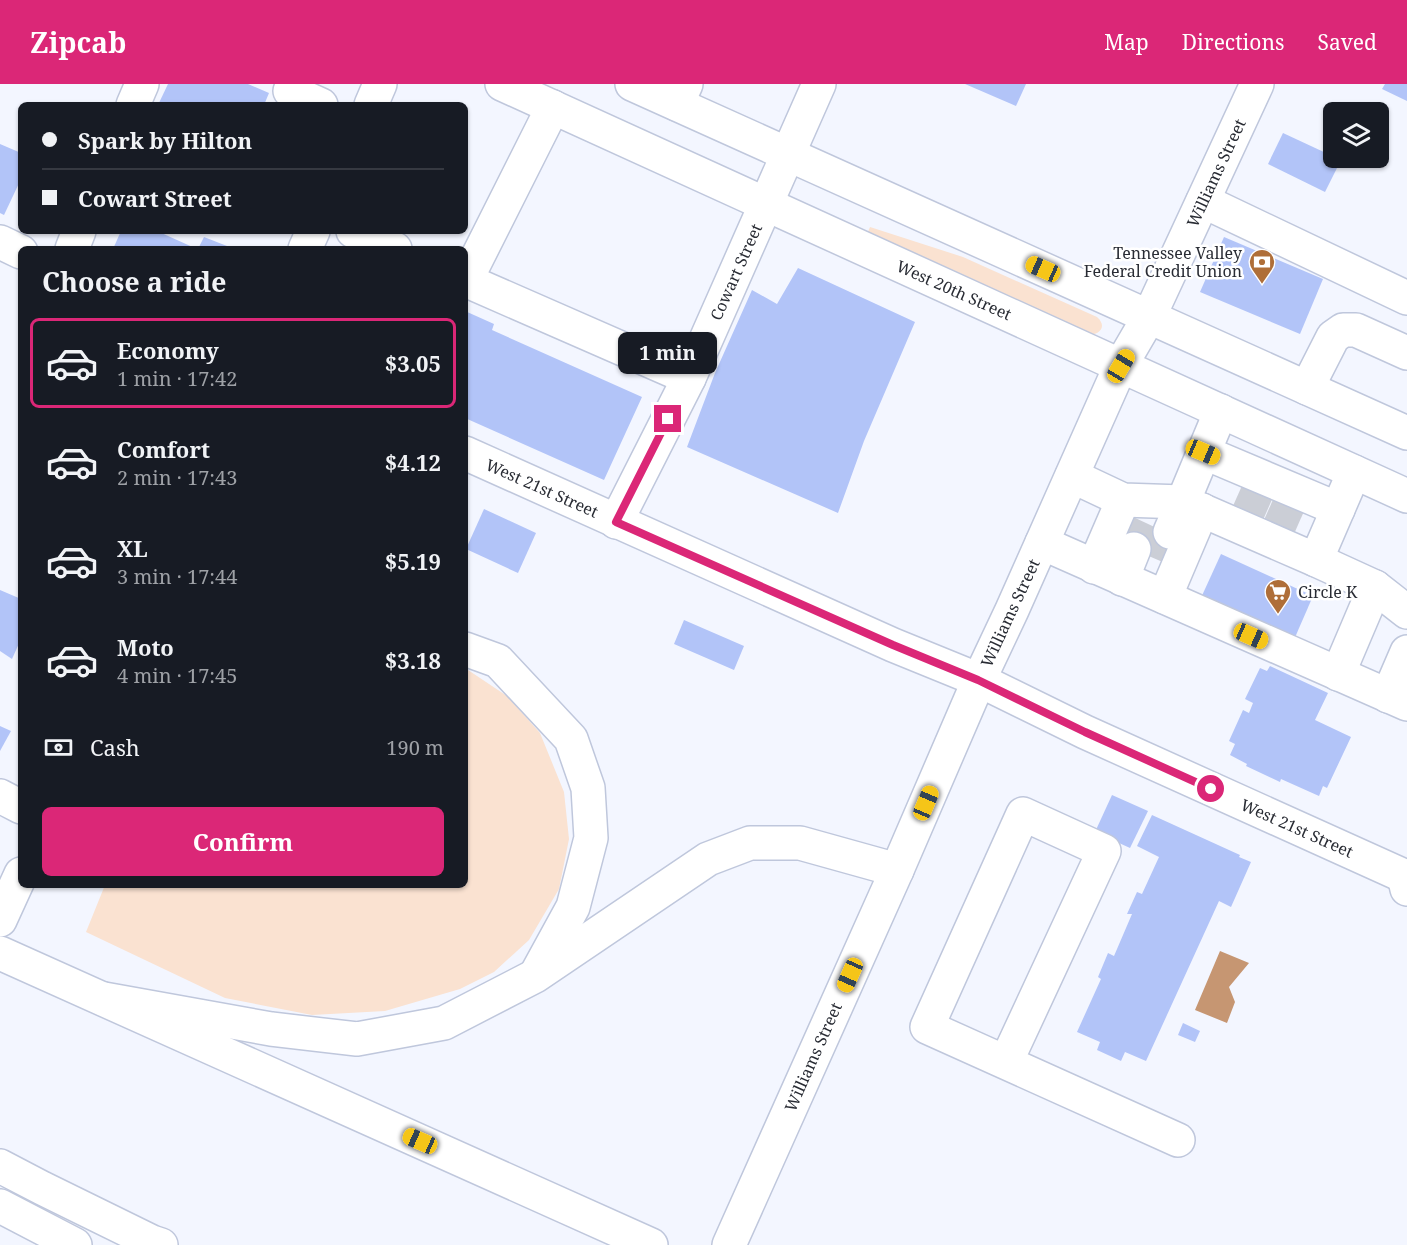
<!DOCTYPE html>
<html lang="en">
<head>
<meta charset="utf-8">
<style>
	:root { --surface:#171b24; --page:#20242c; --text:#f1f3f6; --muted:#9ea1a6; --line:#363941; --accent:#db2777 }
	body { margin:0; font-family:"Noto Serif",serif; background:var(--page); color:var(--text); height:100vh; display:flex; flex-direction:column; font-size:22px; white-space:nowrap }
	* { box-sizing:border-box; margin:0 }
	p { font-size:20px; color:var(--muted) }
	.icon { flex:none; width:33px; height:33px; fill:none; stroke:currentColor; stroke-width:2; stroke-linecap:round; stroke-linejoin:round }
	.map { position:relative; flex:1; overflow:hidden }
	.panel { position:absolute; left:18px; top:162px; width:450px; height:642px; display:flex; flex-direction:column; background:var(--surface); border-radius:9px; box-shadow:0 2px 4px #0004 }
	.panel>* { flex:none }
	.guide { position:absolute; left:18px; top:18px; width:450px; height:132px; border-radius:9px; box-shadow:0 2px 4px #0004; display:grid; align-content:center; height:132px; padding:0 24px; background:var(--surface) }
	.controls { position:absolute; left:1323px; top:18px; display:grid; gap:12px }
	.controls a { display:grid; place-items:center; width:66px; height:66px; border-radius:9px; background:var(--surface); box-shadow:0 2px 4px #0004; font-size:30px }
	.end { position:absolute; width:27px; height:27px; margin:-14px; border:8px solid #db2777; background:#fff; box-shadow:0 0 0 3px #fff }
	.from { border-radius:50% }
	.bubble { position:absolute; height:42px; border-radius:9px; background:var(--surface); box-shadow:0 2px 4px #0004; font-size:20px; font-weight:700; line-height:42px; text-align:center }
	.car { position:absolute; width:18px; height:36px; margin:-18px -9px; border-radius:8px; box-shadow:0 0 4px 2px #0007; background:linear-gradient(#f5c518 24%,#345 0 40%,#f5c518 0 76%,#345 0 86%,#f5c518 0) }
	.guide b { display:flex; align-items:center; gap:21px; height:57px; font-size:22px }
	.guide b+b { border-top:2px solid var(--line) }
	.guide i { width:15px; height:15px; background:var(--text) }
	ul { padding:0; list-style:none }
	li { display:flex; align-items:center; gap:18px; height:90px; margin:0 12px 9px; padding:0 12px; border:3px solid transparent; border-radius:9px }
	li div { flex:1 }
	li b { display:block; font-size:22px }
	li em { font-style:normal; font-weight:700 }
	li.current { border-color:var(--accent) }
	li>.icon { width:54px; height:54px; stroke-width:1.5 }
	h2 { padding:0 24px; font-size:27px; line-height:72px }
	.pay { display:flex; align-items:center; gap:15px; height:66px; padding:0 24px; font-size:22px }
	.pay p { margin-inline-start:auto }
	.primary-button { display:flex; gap:12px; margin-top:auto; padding:12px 24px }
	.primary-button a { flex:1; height:69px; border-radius:9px; background:var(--accent); color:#fff; font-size:24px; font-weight:700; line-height:69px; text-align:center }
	header { display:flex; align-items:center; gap:36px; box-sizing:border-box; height:84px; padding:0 30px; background:var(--accent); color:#fff }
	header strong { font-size:28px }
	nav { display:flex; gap:33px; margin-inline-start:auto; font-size:21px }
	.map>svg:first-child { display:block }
	.green { fill:#fae2d1 }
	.water { fill:#c69672 }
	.building { fill:#b2c4f8 }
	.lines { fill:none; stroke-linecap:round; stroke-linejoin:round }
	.minor-tunnel { stroke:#cbced6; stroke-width:33; stroke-dasharray:33 16; stroke-linecap:butt }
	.minor-casing { stroke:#bfc7dc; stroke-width:36 }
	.major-casing { stroke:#bfc7dc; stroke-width:36 }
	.highway-casing { stroke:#bfc7dc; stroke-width:36 }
	.minor { stroke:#fff; stroke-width:33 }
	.major { stroke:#fff; stroke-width:33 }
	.highway { stroke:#fff; stroke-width:33 }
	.route { stroke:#db2777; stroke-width:8 }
	.labels { text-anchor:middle; stroke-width:5; stroke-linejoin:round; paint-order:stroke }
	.street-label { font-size:16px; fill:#292c34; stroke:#fff }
	.poi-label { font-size:16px; fill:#292c34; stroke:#fff; text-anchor:end }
</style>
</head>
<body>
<header>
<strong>Zipcab</strong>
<nav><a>Map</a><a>Directions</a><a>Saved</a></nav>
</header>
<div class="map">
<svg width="1407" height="1161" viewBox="0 0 1407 1161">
	<rect width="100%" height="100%" fill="#f3f6ff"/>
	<!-- green -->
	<g class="green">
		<path d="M870 143 963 173 1097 233C1108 243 1099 251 1088 251L867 150Z"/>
		<path d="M465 584 507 612 540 649 564 708 569 755 559 805 529 856 494 888 460 905 385 927 312 931 225 914 86 848 105 801H465Z"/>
	</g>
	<!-- water -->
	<path class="water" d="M1220 867 1249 879 1229 903 1235 918 1227 939 1195 926Z"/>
	<!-- building -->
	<g class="building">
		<path d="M168 0H248L269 9 264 21H158Z"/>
		<path d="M965 0H1026L1016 22Z"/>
		<path d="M1385 0H1407V17L1382 5Z"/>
		<path d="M1283 49 1341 76 1325 108 1268 80Z"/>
		<path d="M0 60 21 69V95L4 131 0 129Z"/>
		<path d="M121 147H157L197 165H113Z"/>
		<path d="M204 153 227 162 226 165H198Z"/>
		<path d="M1224 153 1323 195 1300 250 1200 208Z"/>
		<path d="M798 184 915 238 864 357 838 429 687 363 715 289 752 206 777 220Z"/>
		<path d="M465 227 494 240 492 246 642 313 604 396 465 334Z"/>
		<path d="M484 425 536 449 518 489 466 465Z"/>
		<path d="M1221 470 1313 512 1293 558 1200 516Z"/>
		<path d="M0 506 21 515V555L12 575 0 567Z"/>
		<path d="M684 536 744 562 734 586 674 560Z"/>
		<path d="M1270 582 1328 609 1315 636 1351 653 1327 704 1323 702 1319 712 1281 695 1280 698 1246 682 1247 680 1230 671 1235 660 1229 657 1243 626 1249 629 1253 619 1245 615 1260 584 1267 587Z"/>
		<path d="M0 642 11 647 0 667Z"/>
		<path d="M1112 711 1148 727 1130 764 1095 748Z"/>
		<path d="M1152 731 1240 771 1239 773 1251 778 1231 823 1219 817 1146 977 1125 968 1121 977 1097 966 1100 958 1077 948 1101 895 1098 893 1108 869 1114 872 1132 830H1127L1137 808 1142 810 1159 773 1137 762Z"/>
		<path d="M1183 939 1200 947 1195 958 1178 951Z"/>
	</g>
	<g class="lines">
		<!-- minor-tunnel -->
		<g class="minor-tunnel">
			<path d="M1248 429 1259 404"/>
			<path d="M1279 443 1290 418"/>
			<path d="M1134 465 1146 439"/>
			<path d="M1158 476 1170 448"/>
		</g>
		<!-- minor casing -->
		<g class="minor-casing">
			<g id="minor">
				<path d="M290 7 321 21"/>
				<path d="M677 20 686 0"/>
				<path d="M133 21 142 0"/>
				<path d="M1203 117 1407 214"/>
				<path d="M353 147 395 165"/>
				<path d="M0 158 21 168"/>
				<path d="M72 165 79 147"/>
				<path d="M465 196 689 294"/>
				<path d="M466 196 553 23"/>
				<path d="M1307 304 1333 253 1343 246H1356L1407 269"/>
				<path d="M1221 327 1183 418 1316 476 1354 388"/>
				<path d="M1203 368 1338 425"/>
				<path d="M465 369 893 561 979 596 1085 648 1404 792H1407"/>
				<path d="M1072 392 1123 416 1183 418 1170 448"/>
				<path d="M616 438 689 294 819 0"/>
				<path d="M1042 459 1407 620"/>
				<path d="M1316 476 1375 503 1407 528"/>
				<path d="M1094 483 1123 416"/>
				<path d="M1122 495 1134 465"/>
				<path d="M1165 513 1202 426"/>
				<path d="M1338 590 1375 503"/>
				<path d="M1388 612 1407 568"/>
				<path d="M0 712 21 723"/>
				<path d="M1006 978 1104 767 1023 730 927 943 1178 1056"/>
				<path d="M729 1161 897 786 979 596 1012 526 1121 281 1149 233 1257 0"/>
			</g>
		</g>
		<!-- major casing -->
		<g class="major-casing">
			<g id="major">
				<path d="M502 0 1407 412"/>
				<path d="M632 0 1407 349"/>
				<path d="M371 21 380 0"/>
				<path d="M305 165 313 147"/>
				<path d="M0 836 21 790"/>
			</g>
		</g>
		<!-- highway casing -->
		<g class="highway-casing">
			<g id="highway">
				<path d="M465 565 498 577 571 655 588 704 591 754 573 823 538 887"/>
				<path d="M1404 792 1407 805"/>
				<path d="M0 869 651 1161"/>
				<path d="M104 915 271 945 357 955 444 939 535 892 708 775 750 759H800L897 786"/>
				<path d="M0 1082 42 1104 152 1158 161 1161"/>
				<path d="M0 1122 75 1161"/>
			</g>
		</g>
		<!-- minor -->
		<use href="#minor" class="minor"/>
		<!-- major -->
		<use href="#major" class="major"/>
		<!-- highway -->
		<use href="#highway" class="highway"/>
	</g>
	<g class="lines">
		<!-- route -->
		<path class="route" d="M668 335 616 438 893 561 978 596 1085 648 1211 705"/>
	</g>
	<!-- icons -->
	<defs>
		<g id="bank-pin" transform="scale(1.35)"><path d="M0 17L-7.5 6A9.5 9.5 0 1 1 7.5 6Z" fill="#af6e38" stroke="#fff"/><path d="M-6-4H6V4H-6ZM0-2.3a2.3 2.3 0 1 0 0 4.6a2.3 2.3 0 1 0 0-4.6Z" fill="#fff"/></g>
		<g id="supermarket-pin" transform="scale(1.35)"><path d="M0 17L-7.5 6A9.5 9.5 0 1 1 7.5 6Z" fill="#af6e38" stroke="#fff"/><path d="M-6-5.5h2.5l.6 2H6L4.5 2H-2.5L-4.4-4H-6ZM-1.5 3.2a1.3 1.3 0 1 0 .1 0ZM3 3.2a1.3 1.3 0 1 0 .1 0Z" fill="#fff"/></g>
	</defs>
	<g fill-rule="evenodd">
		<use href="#bank-pin" x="1262" y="178"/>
		<use href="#supermarket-pin" x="1278" y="508"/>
	</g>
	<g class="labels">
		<!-- street labels -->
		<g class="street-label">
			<text transform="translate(1216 89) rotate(-65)" y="6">Williams Street</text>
			<text transform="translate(736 188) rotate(-66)" y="6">Cowart Street</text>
			<text transform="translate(954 206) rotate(24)" y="6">West 20th Street</text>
			<text transform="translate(542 404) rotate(24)" y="6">West 21st Street</text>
			<text transform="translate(1010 529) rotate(-65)" y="6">Williams Street</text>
			<text transform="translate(1297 744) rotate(24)" y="6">West 21st Street</text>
			<text transform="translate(813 973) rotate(-66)" y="6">Williams Street</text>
		</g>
		<!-- poi labels -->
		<g class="poi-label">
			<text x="1242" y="175">Tennessee Valley<tspan x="1242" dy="18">Federal Credit Union</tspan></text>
			<text x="1298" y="514" text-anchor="start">Circle K</text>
		</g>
	</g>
</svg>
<div class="controls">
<a><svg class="icon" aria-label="layers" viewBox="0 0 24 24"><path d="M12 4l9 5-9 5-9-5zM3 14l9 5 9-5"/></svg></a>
</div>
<i class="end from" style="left:1211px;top:705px"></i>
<i class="end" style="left:668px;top:335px"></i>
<div class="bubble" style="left:618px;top:248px;width:99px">1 min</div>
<i class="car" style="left:1043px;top:185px;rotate:294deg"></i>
<i class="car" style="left:1121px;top:282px;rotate:31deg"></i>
<i class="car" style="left:1203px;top:368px;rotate:113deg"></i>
<i class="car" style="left:1251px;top:552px;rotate:114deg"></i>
<i class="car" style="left:926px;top:719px;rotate:23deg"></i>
<i class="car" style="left:850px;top:891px;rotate:204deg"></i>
<i class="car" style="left:420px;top:1057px;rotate:294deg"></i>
<div class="guide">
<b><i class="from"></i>Spark by Hilton</b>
<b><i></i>Cowart Street</b>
</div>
<section class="panel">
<h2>Choose a ride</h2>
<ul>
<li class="current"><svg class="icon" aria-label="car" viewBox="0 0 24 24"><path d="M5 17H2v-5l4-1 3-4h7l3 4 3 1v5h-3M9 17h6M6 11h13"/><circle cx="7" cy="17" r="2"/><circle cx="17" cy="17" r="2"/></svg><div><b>Economy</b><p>1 min · 17:42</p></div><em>$3.05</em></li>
<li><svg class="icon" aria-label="car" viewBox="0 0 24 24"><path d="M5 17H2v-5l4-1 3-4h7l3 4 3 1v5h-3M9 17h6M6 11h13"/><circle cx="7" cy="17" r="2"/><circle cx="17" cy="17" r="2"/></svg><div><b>Comfort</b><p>2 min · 17:43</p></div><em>$4.12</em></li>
<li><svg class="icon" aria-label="car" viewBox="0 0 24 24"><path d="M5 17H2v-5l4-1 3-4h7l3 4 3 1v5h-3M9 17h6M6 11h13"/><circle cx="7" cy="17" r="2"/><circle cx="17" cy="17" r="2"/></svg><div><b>XL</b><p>3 min · 17:44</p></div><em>$5.19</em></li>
<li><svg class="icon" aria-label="car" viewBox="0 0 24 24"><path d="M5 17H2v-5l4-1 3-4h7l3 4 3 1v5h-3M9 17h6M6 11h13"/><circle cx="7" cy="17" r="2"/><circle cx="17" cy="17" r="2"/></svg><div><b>Moto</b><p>4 min · 17:45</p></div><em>$3.18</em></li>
</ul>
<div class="pay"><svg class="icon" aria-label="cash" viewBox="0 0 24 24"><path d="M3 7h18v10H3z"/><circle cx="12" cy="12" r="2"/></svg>Cash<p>190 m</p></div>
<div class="primary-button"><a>Confirm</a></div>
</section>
</div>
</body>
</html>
